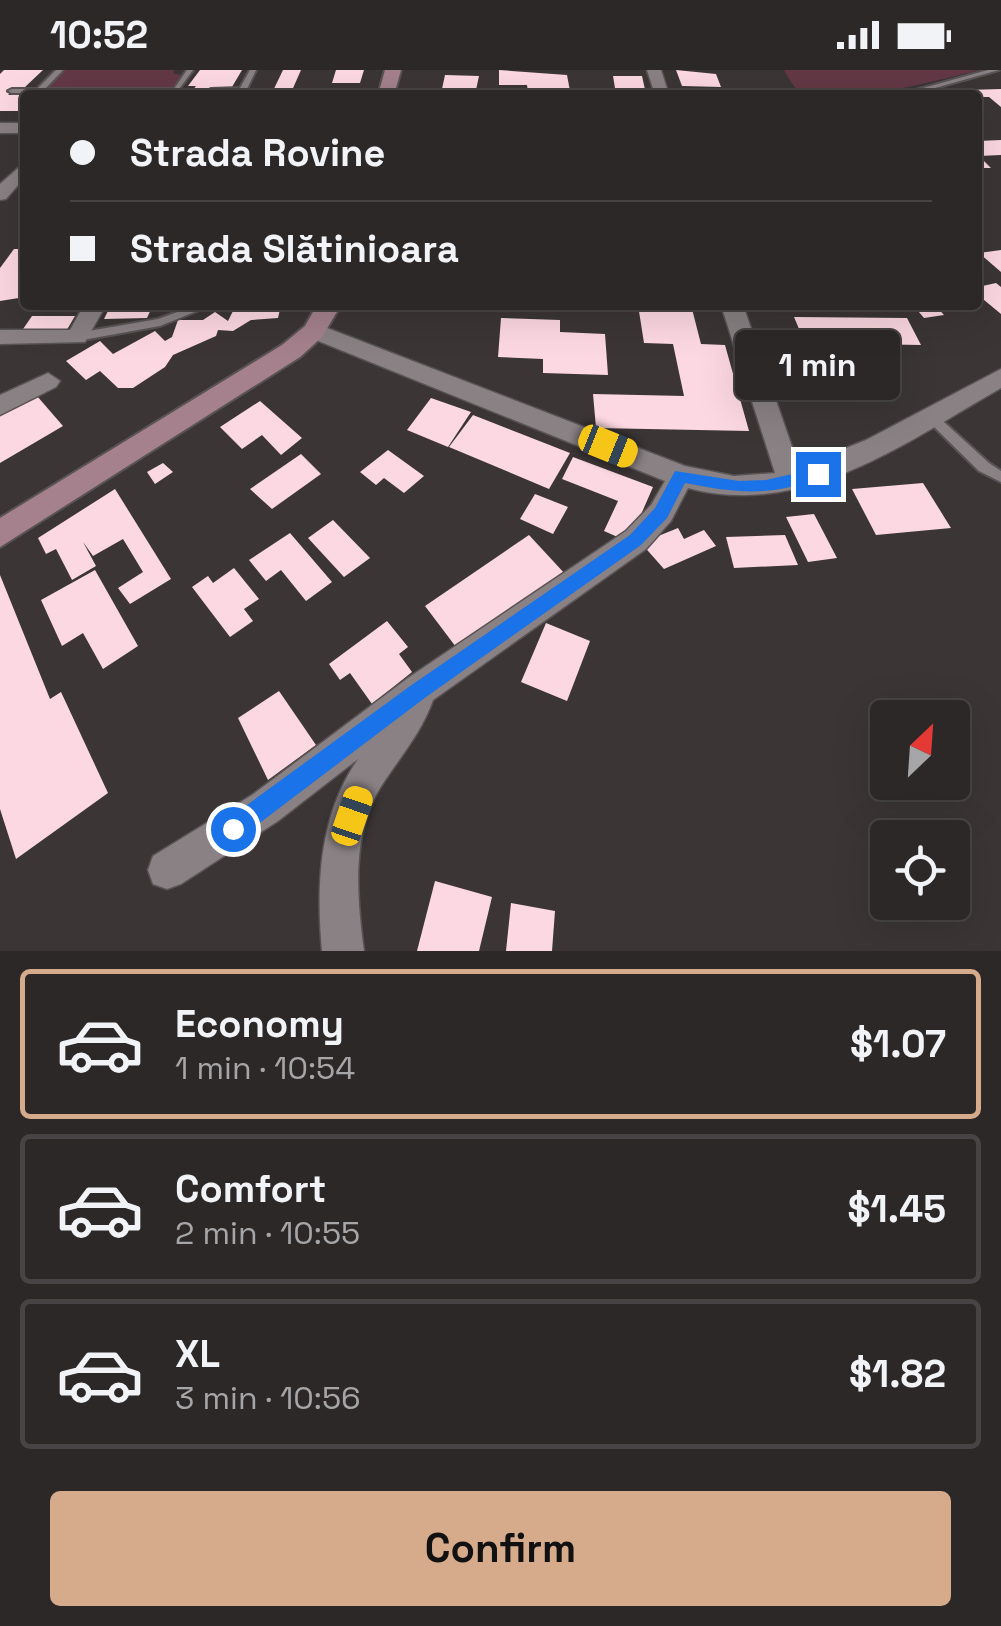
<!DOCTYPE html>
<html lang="en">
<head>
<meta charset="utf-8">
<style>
	:root { --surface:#2c2828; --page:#383434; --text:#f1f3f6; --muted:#a6a6a8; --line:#484445; --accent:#d6ab8b }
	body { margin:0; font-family:"Space Grotesk",sans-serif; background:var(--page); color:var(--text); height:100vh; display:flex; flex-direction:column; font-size:38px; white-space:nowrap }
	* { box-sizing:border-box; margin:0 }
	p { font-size:32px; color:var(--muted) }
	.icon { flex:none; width:55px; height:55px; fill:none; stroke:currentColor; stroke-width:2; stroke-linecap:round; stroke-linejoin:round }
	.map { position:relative; height:881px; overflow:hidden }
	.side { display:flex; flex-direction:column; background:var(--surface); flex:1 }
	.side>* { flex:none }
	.top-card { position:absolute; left:20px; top:20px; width:962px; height:220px; border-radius:10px; box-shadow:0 10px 40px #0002,0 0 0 2px var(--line); display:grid; align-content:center; height:220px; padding:0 50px; background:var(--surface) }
	.needle { width:65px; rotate:25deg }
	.buttons { position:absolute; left:870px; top:630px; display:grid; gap:20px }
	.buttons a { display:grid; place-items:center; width:100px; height:100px; border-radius:10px; background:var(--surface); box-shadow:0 10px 40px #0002,0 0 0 2px var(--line); font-size:50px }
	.end { position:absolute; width:45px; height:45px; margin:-22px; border:12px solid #1a73e8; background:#fff; box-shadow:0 0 0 5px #fff }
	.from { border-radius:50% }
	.bubble { position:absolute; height:70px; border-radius:10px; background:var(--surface); box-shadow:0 10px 40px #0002,0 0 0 2px var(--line); font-size:32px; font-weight:700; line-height:70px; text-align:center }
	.car { position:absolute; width:30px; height:60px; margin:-30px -15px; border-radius:12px; box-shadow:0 0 8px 2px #0007; background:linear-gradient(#f5c518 24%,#345 0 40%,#f5c518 0 76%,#345 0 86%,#f5c518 0) }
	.top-card b { display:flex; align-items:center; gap:35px; height:95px; font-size:38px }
	.top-card b+b { border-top:2px solid var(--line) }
	.top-card i { width:25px; height:25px; background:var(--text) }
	ul { padding:18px 0 0; list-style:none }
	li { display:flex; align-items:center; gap:30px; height:150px; margin:0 20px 15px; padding:0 30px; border:5px solid var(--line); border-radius:10px }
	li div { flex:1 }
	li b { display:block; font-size:38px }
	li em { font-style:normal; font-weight:700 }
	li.active { border-color:var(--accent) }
	li>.icon { width:90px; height:90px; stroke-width:1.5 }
	.cta { display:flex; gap:20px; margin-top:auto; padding:20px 50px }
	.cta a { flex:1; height:115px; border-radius:10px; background:var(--accent); color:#111; font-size:40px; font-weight:700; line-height:115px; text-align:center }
	.status { display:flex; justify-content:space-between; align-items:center; height:70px; padding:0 50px; background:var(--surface); direction:ltr }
	.status svg { height:28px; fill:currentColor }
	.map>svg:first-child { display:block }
	.green { fill:#643846 }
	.building { fill:#fcd8e2 }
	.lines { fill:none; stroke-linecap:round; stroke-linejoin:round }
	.service-casing { stroke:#595355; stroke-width:4 }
	.minor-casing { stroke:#595355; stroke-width:3 }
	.secondary-casing { stroke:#595355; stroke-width:4 }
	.service { fill:#898183; fill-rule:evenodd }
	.minor { fill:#898183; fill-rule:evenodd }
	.secondary { fill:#a4818c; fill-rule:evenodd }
	.route { fill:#1a73e8 }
</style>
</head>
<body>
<div class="status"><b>10:52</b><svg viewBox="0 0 49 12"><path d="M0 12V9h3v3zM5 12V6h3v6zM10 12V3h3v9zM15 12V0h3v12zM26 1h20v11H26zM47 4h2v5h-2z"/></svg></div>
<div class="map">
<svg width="1001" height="881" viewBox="0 0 1001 881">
	<rect width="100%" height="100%" fill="#3b3536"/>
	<!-- green -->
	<g class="green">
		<path d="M63 0H174L173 4 184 5 175 19H43Z"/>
		<path d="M784 0H980C945 8 826 42 797 19 792 15 788 6 784 0Z"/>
	</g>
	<!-- building -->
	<g class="building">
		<path d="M4 0H43L25 17H17L8 25H25V41H0V4Z"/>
		<path d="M200 0H242L232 17H214L208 25H189L196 16H188Z"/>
		<path d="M283 0H301L290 25H271Z"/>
		<path d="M336 0H364L360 13H332Z"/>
		<path d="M499 0 567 5 570 21 528 22 527 15H499Z"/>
		<path d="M676 0 716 4 721 17 682 16Z"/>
		<path d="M445 5 479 6 476 20 442 19Z"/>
		<path d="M613 6H642L646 24H616Z"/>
		<path d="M1001 19V37L989 27H978L966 20Z"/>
		<path d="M693 20H748L750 25H695Z"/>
		<path d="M1001 70V85L979 86 991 98H978V71Z"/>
		<path d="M14 179H25V227L0 231V198Z"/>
		<path d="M1001 180V202L979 183Z"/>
		<path d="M996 213 1001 217V244L978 225V217Z"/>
		<path d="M111 235H153L147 248 104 249Z"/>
		<path d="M236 235H281L278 248 251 250 233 261 218 260 216 266 173 285 165 297 133 318H118L100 301 86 310 66 291 100 271 113 284 155 261 165 271 172 267 178 250H203L215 242 228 251Z"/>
		<path d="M638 235H691L701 274 725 275 749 361 596 358 593 324 684 326 673 274 644 273Z"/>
		<path d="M913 235H935L944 245 924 248Z"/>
		<path d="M32 246H75L65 263 21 262Z"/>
		<path d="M794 247 907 248 921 275 805 273Z"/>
		<path d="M501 248 560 250V262L605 264 608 305 543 303V289L498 287Z"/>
		<path d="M823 300H845L860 330 837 331Z"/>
		<path d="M37 326 63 356 0 393V345Z"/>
		<path d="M431 328 471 342 448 377 407 360Z"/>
		<path d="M260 331 302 368 281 385 262 365 242 379 220 357Z"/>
		<path d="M473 345 570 383 549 419 449 377Z"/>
		<path d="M388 380 424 406 404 423 384 408 376 415 360 402Z"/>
		<path d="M301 384 321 404 272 439 250 419Z"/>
		<path d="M573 387 653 417 629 472 604 461 618 431 562 409Z"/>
		<path d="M163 393 173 402 155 414 147 402Z"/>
		<path d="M923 413 951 458 876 465 852 419Z"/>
		<path d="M115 419 171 509 130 534 118 518 143 502 123 469 93 486 83 472 96 496 72 510 56 479 46 484 38 468Z"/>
		<path d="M535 424 568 437 553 464 520 449Z"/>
		<path d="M814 444 837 488 808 492 786 447Z"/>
		<path d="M333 450 370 488 344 507 308 468Z"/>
		<path d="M678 458 684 469 704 460 716 476 664 499 641 473Z"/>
		<path d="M290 463 332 512 306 531 281 500 266 511 249 490Z"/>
		<path d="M529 465 566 505 459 581 425 536Z"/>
		<path d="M785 465 798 495 734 498 726 467Z"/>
		<path d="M234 498 259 529 244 539 253 551 230 567 192 517 208 506 213 513Z"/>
		<path d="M95 500 138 576 103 599 83 563 62 576 41 530Z"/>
		<path d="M0 505 50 629 61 622 108 723 16 789 0 739Z"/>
		<path d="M387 551 408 577 399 584 412 602 372 634 350 603 340 610 329 594Z"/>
		<path d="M546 553 590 571 567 631 521 612Z"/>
		<path d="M279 621 316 675 268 710 238 648Z"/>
		<path d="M435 811 492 827 479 881H417Z"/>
		<path d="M511 833 555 841 552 881H506Z"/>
	</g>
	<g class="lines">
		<!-- service casing -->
		<g class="service-casing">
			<g id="service">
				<path d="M56 0H63L45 19H174L187 0H193L176 23 98 25 100 23H12L8 21 12 19H37Z"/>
				<path d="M250 0H256L244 25H236L238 22 211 23 207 21 211 19 240 18Z"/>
				<path d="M988 0H999L910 25H898Z"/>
				<path d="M197 235H212L160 256 77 271 71 267 77 263 158 249Z"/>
				<path d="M930 341 934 343 989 393 1001 401V412L979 401 926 349 924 346 926 343Z"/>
			</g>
		</g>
		<!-- minor casing -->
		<g class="minor-casing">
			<g id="minor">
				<path d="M647 0H661L669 25H655Z"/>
				<rect x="0" y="53" width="25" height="10"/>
				<path d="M25 92V107L6 129 0 130V114Z"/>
				<path d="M84 235H106L85 272 0 274V260H70Z"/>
				<path d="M721 235H743L799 397 866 370 1001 299V318C905 373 803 449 688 418L671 451 646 479 433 630C421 664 399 688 380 718 351 765 357 829 364 881H322C316 815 319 745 358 689L278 751 181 814 167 819 153 814 148 800 153 786 252 725 408 608 626 461 651 435 665 411 306 266 303 261 306 256H322L685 396 734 406 775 403Z"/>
				<path d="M48 303 60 311 56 317 0 345V325Z"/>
			</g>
		</g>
		<!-- secondary casing -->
		<g class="secondary-casing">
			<g id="secondary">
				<path d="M385 0H401L394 25H378Z"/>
				<path d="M317 235H341L322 267 300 287 0 477V448L282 275 305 256Z"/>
			</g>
		</g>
		<!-- service -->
		<use href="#service" class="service"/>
		<!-- minor -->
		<use href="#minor" class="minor"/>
		<!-- secondary -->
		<use href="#secondary" class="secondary"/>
	</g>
	<!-- route -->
	<path class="route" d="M818 398 823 400V408C767 426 742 424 685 413L667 448 641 475 426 627 241 767 233 770 225 767 222 759 225 751 413 614 630 465 655 438 675 401 739 411 766 410Z"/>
</svg>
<div class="buttons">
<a><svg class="needle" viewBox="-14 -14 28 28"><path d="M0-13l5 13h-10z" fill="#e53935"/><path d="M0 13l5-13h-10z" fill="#a6a6a8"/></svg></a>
<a><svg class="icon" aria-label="locate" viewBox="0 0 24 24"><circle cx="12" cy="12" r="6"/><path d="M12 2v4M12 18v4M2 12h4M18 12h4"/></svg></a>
</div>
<i class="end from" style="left:233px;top:759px"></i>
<i class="end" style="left:818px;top:404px"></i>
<div class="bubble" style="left:735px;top:260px;width:165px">1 min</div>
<i class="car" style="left:608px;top:376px;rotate:112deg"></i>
<i class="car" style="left:352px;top:746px;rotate:19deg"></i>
<div class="top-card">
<b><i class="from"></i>Strada Rovine</b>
<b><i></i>Strada Slătinioara</b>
</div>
</div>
<section class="side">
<ul>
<li class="active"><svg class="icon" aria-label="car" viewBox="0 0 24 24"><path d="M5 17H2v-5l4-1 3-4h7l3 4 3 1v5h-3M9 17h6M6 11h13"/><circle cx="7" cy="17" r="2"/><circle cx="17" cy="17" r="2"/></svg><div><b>Economy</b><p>1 min · 10:54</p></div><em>$1.07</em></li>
<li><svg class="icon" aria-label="car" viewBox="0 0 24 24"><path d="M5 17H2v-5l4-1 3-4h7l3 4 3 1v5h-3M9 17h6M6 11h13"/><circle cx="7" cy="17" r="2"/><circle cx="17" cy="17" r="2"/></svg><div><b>Comfort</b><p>2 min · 10:55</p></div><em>$1.45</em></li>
<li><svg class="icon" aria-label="car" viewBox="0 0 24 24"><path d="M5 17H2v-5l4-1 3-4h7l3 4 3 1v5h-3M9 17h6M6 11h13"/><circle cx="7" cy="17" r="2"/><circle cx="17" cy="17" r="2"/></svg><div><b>XL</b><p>3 min · 10:56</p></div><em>$1.82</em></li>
</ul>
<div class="cta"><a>Confirm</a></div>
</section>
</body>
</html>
